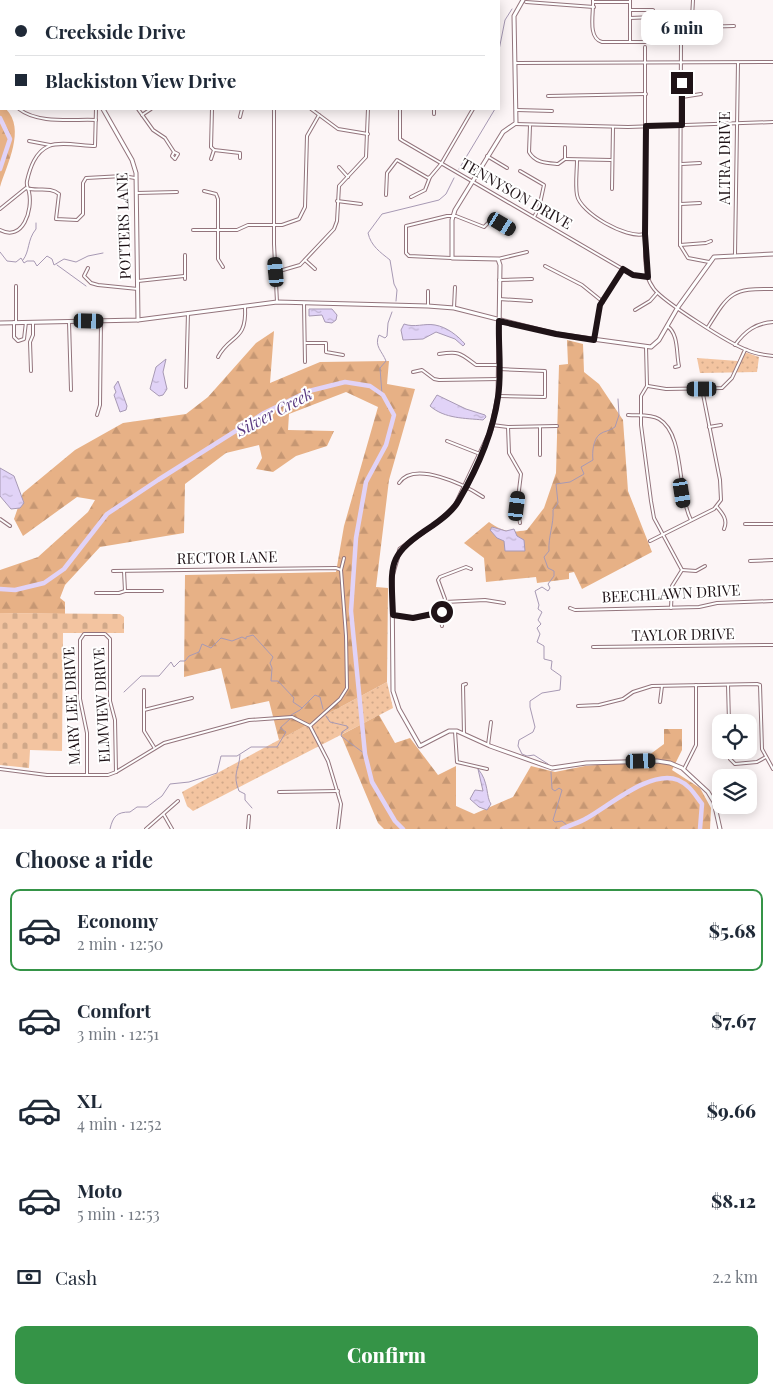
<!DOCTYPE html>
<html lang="en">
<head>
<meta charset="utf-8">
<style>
	:root { --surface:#fff; --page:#f2f2f3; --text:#1f2937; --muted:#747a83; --line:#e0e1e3; --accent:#359447 }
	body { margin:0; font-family:"Playfair Display",serif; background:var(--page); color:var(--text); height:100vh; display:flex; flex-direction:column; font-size:19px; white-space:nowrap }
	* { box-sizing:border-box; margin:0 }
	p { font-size:16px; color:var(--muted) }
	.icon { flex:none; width:28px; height:28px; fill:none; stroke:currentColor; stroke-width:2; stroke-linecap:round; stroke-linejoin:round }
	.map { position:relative; height:829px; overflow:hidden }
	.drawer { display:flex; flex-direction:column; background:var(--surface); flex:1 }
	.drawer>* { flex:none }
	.hud { position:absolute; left:0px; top:0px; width:500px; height:110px; box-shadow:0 2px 12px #0003; display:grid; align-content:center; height:110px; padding:0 15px; background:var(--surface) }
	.fabs { position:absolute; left:712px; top:714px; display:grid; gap:10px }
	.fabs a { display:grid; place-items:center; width:45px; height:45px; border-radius:10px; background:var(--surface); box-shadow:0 2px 12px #0003; font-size:25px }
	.end { position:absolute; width:22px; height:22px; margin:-11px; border:6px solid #1f1317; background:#fff; box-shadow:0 0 0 2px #fff }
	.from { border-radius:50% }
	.bubble { position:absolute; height:35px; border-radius:10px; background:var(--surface); box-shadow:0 2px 12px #0003; font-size:16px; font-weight:800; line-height:35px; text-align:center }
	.car { position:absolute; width:15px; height:30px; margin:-15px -8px; border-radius:6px; box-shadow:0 0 4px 1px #0007; background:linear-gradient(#222 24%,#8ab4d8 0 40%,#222 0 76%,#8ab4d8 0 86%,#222 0) }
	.hud b { display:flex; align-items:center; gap:18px; height:48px; font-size:19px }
	.hud b+b { border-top:1px solid var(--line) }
	.hud i { width:12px; height:12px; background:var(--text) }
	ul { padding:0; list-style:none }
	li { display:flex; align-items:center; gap:15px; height:82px; margin:0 10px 8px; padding:0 5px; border:2px solid transparent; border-radius:10px }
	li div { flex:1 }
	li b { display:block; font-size:19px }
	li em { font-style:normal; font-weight:800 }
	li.active { border-color:var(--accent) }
	li>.icon { width:45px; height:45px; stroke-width:1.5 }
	h2 { padding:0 15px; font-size:22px; line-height:60px }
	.pay { display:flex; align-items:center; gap:12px; height:55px; padding:0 15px; font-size:19px }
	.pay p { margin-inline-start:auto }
	.action { display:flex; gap:10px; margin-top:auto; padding:10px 15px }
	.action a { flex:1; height:58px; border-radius:10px; background:var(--accent); color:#fff; font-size:20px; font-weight:800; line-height:58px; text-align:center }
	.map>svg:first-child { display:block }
	.grass { fill:url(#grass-dots) }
	.forest { fill:url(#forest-firs) }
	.cemetery { fill:url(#cemetery-stones) }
	.water { fill:url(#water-ripples); stroke:#a799b4 }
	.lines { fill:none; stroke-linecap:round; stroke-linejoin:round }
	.stream { stroke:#a799b4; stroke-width:1 }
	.river { stroke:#e1d3f7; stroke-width:4.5 }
	.street-casing { stroke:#93747c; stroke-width:4 }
	.secondary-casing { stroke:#93747c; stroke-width:5 }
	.street { stroke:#fff; stroke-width:2 }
	.secondary { stroke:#fff; stroke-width:3 }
	.route { stroke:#1f1317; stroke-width:6 }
	.labels { text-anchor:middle; stroke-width:4; stroke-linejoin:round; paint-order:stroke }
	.street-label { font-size:15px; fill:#1f1317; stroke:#fff }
	.water-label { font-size:16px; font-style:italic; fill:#5c3c82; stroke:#fff }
</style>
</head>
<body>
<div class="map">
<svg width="773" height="829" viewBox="0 0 773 829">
	<defs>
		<pattern id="grass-dots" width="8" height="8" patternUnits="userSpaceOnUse" patternTransform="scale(1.25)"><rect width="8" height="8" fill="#f3c4a0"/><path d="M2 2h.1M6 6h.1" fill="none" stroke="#d0a889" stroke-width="1.8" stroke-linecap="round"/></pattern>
		<pattern id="forest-firs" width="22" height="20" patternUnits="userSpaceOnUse" patternTransform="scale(1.25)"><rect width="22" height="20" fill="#e7b186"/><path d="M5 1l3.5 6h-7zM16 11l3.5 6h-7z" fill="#c69773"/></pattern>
		<pattern id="cemetery-stones" width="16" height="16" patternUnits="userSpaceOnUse" patternTransform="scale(1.25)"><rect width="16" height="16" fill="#f3c4a0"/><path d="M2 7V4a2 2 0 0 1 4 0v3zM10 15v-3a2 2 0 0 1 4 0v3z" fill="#d0a889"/></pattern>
		<pattern id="water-ripples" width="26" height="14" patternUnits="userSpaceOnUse" patternTransform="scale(1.25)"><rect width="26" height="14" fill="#e1d3f7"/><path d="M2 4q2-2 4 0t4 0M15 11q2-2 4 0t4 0" fill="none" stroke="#c1b4d3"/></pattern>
	</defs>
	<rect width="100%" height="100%" fill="#fcf5f6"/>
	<!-- grass -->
	<g class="grass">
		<path d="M742 351 759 357 757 372 700 373 697 358 738 361Z"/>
		<path d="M387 682 393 708 193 811 187 806 182 792Z"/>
	</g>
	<!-- forest -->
	<g class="forest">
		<path d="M0 103 1 109H6C26 129 7 164 0 187Z"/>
		<path d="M274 331 270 383 320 362 389 361 387 384 415 389 389 480 376 587 388 588 387 682 279 740 269 701 231 709 221 668 184 677 185 575 336 572 344 526 378 407 346 392 289 414 288 430 334 431 327 446 296 456 273 472 256 469 262 458 259 445 226 453 185 484 184 533 100 547 65 585 60 598 65 602V614L0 613V570L38 557 88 512 95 500 77 497 23 536 14 519 23 493 75 450 123 423 186 414 208 397 256 343Z"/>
		<path d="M567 340 583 344 584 372 599 384 623 420 628 491 652 552 582 589 574 572 569 573V579L537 583 536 577 486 582 484 558 464 543 489 522C503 532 511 533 527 530L544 508 556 473 559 365 568 364Z"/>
		<path d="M379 715 395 743 410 738 438 775 456 766V806L474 814 513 797 531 766 555 772 585 766 641 761 664 744V729H682V750L672 770 700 788 711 808 710 829H384L378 823 341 735Z"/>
	</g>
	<!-- cemetery -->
	<path class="cemetery" d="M0 613 120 614 124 617V633H63L62 751 30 750 29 768 0 765Z"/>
	<!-- water -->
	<g class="water">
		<path d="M309 309H332L337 315 336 320 332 323 325 322 322 315 309 316Z"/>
		<path d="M404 324C415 328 424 323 435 325 447 327 458 336 465 344L463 346 455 339 436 332 423 339 403 340 401 330Z"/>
		<path d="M166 359 163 372 167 389 163 395 159 396 150 389 156 367Z"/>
		<path d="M118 381 127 406 126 410 120 412 114 395 116 392 114 387Z"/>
		<path d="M437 395 466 409 485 415 486 417 483 420C465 418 445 419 430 406Z"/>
		<path d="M0 468 14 476 24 503 20 508 11 509 0 496Z"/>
		<path d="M492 527 506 531 514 529 517 536 524 540 525 551H505L504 541 497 538 490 530Z"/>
		<path d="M478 769C489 781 486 798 491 804L487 810 479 807 470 799 475 790 483 791Z"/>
	</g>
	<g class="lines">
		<!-- stream -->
		<g class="stream">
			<path d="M499 50 505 20 512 9"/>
			<path d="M459 169 495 109"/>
			<path d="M0 252 7 261 16 262 21 258 24 263 27 261H34L37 266 47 256 52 259 54 265 64 259 76 262 88 256 103 253"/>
			<path d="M23 260C30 251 27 240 36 229V223"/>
			<path d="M57 265 86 286"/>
			<path d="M396 301 397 290 394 284 390 260C380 252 371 246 368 233L382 214 439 200 446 194 454 178"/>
			<path d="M382 394 380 368 386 361C382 351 374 346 379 335L385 338 387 336 388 323 392 312"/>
			<path d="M124 692 141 676H159L171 662 174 667 180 661H185L189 656 199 652 202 644 211 648 221 638 232 641 242 637 246 639V637L253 635 273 657 270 663 272 668 271 681H278L294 698 293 702 302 708"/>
			<path d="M291 715 300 710 315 695 320 697 323 709"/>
			<path d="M326 716 330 722 347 726 348 728 342 732 341 736 365 754"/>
			<path d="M240 755C239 770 232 774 239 791L245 794V800L252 808"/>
			<path d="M548 764 534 755 527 756 522 754 518 746 519 740 533 732 535 727 530 707V701L542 693 560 690 561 676 551 669 552 661 544 659V646L537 642 540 634 537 628 541 624 538 620 542 612 538 609 539 605 535 591 542 587 548 591 550 588 548 584 554 576V571L548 568 544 557 549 551C548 537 554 524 553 510L558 503 556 484 570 482 584 474 581 467 593 460C592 453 593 439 600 434 604 431 610 431 615 427L619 415 618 399"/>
			<path d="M551 772 552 789 555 791 559 788 562 790 553 820 555 822 562 821 568 826"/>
			<path d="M110 829C113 816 117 812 130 812L137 807H147L162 796 170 784 189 782 217 773 221 756H237L251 747H277L286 732 280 728 290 719"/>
		</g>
		<!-- river -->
		<g class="river">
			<path d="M0 118 10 139 0 169"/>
			<path d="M0 589 15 590 44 583 64 569 107 514 158 480 264 413 309 391 345 382 370 386 383 395 394 415 386 445 366 482 356 538 351 611 365 754 372 782 395 821 403 829"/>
			<path d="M562 829C570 825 579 823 587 818 609 806 651 769 678 780 690 785 695 795 702 804L700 829"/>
		</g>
		<!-- street casing -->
		<g class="street-casing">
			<g id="street">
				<path d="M273 0V1"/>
				<path d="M296 0 312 1"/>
				<path d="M593 0C594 12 587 38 602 42H651"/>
				<path d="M630 0V41"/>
				<path d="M693 0 692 18 681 42 680 245 688 258 709 262"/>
				<path d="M74 1V0"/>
				<path d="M218 1V0"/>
				<path d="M359 1H369"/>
				<path d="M399 1V0"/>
				<path d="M526 2 594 7"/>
				<path d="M593 2H629"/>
				<path d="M630 10H653L654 17 630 18"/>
				<path d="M690 22 699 27 734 26"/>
				<path d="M645 47V256C646 269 646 279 654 289 664 302 730 344 747 350 755 354 764 355 773 356"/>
				<path d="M516 63 773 62"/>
				<path d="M0 93 1 94"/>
				<path d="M548 96 646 94"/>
				<path d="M682 97 701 94"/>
				<path d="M19 109C38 124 72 119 96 120"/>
				<path d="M138 109 153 130 165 138 174 152 178 154 175 159 172 156 174 152"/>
				<path d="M274 109V244L277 302"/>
				<path d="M311 109 338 129 368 134"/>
				<path d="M400 109V139L403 141 633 275 648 277"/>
				<path d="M434 109V114"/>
				<path d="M517 110 552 111"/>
				<path d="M142 115 151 109"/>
				<path d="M240 117 242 109"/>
				<path d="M515 124 628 127 773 122"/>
				<path d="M530 126 529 152C535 163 547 163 558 164L565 159V147"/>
				<path d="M29 141 50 145"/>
				<path d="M214 150 240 153V158"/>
				<path d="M487 156 507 168"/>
				<path d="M211 159 214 150 211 147 212 109"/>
				<path d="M565 159 611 160"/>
				<path d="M577 160C577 171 575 184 577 195 580 213 627 239 644 234"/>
				<path d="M682 164 700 163"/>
				<path d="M339 167 348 177"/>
				<path d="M520 171 544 185 539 208 534 217"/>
				<path d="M612 189 613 127"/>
				<path d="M204 191 216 194 218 199V259L223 267"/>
				<path d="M137 193 177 192"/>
				<path d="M386 195 387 173 397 160 428 178 430 177"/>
				<path d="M411 197 425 190 430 177 441 164 473 109"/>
				<path d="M337 201 361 204"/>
				<path d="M681 204 700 203"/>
				<path d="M0 209 26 188C37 192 50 186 59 194L56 219 77 220 83 214V183L86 178 123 176 135 178"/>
				<path d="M0 230C23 242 33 210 29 192 28 187 26 186 27 181 30 168 35 152 49 146 60 141 82 146 95 146L96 109"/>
				<path d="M193 230H237L248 225H282L299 219 305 207 307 136 319 115"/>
				<path d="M680 245 706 243 711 241"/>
				<path d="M735 254 738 63"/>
				<path d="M185 255V279"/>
				<path d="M451 258 409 256 406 253V226L447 216H456L484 227 492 219 511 230"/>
				<path d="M498 259 527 252"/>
				<path d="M305 260 315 269"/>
				<path d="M545 266 582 285 603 302"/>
				<path d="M88 268 84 276 91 283 98 285 138 289"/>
				<path d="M276 272 300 265 334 229 337 221 339 186 366 157 368 109"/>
				<path d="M499 280 532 279"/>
				<path d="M138 281 184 276"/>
				<path d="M16 286V322"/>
				<path d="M428 291V306"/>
				<path d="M499 299 531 301"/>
				<path d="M304 303 305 362"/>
				<path d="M454 308 455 287"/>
				<path d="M635 310 650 301 657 293"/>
				<path d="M14 322V337L18 341 24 339 26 322"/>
				<path d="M69 322 71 390"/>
				<path d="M667 326C679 334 676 353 679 366L675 367"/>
				<path d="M708 327C729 293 732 288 773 289"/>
				<path d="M594 340 600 305 623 269"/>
				<path d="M306 343H326V352L343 355"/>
				<path d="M735 345C745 331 756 323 773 322"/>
				<path d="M646 347 647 386 641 396V425L651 501 654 518 682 570 672 586 671 608"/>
				<path d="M439 354C460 351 460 353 476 365H497"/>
				<path d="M218 357C230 334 247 342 245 307"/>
				<path d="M31 371 30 342 33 335V322"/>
				<path d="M413 372 422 370 434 379 439 380 499 379"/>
				<path d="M648 386 666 389 722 388 732 378 745 350"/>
				<path d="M186 387 188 313"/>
				<path d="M498 396 545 397V371L499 369"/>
				<path d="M97 415 100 405 101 321"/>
				<path d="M628 415C638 416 650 414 659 419 685 434 677 493 691 520"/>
				<path d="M492 425 508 427 557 426"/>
				<path d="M508 427 509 453 521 474 517 506 520 523"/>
				<path d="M709 427 721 425"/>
				<path d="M447 441 480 454"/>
				<path d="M540 455V427"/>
				<path d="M399 483C414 460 465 485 483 497"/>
				<path d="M717 507C723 514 728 520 724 529"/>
				<path d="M0 519 10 526"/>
				<path d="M745 524H773"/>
				<path d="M650 541 714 509 721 500 720 480 702 389"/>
				<path d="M750 561 773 560"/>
				<path d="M682 570 696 571 705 566"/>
				<path d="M113 571 336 568 341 570"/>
				<path d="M125 591H162"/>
				<path d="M96 593H119L125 591 124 571"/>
				<path d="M445 602 485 600 504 603"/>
				<path d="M570 608 575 610 699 607 717 603 773 601"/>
				<path d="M440 614 442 626"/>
				<path d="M393 615 413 618 440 614 445 599 438 580 440 577 466 567 471 569"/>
				<path d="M593 647 773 645"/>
				<path d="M728 685 729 722"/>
				<path d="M144 690V731L154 747"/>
				<path d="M660 702 662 686"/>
				<path d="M578 706 599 705 623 699 633 692 652 686 757 684 760 685 762 749 773 769"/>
				<path d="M144 710 192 698"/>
				<path d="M310 726 340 699 347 688 346 636 341 570 344 558"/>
				<path d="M455 731 457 762 487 769"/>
				<path d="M464 734 463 685 466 684"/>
				<path d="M488 745 491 722"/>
				<path d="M730 750V759L735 764 757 762 766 757"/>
				<path d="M0 769 47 775H108L116 772 164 743 249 720 292 717 310 726 328 761 341 804 338 829"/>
				<path d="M684 769 696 745V685"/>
				<path d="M87 775V733L80 699V640L84 634H105L110 639V701L115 720 116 772"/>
				<path d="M279 792 338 791"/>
				<path d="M164 815 172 829"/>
				<path d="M146 829 178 801"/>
				<path d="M248 829 249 816"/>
			</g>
		</g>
		<!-- secondary casing -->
		<g class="secondary-casing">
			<g id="secondary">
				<path d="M96 0V1"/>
				<path d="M523 0 514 16 516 123 503 132 455 210 452 220V258L498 259 500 265 498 396 491 430 455 506 439 521 400 549 392 576 393 691 399 709 420 746 449 731H457L490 746 552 768 586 763 657 761 670 763 682 768 708 792 714 802 720 829"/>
				<path d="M103 109 132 160 136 173 138 320"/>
				<path d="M0 323 138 320 277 302 428 306 454 308 556 334 651 347 659 340 678 307 714 257 773 254"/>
			</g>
		</g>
		<!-- street -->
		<use href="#street" class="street"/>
		<!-- secondary -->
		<use href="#secondary" class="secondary"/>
	</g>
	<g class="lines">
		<!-- route -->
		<path class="route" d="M442 612 413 618 393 615C391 563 386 556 432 526 442 519 453 511 459 500 477 469 493 432 498 397 502 372 498 346 499 321L556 334 594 340 600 305 623 269 633 275 648 277 645 234 646 126 682 125V83"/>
	</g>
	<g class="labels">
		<!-- street labels -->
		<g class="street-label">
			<text transform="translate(725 158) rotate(-90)" y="5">ALTRA DRIVE</text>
			<text transform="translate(516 194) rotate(30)" y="5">TENNYSON DRIVE</text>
			<text transform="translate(124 226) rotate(-92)" y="5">POTTERS LANE</text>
			<text transform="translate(227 558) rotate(-1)" y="5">RECTOR LANE</text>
			<text transform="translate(671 594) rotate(-3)" y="5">BEECHLAWN DRIVE</text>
			<text transform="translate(683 635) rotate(-1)" y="5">TAYLOR DRIVE</text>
			<text transform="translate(102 705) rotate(-93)" y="5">ELMVIEW DRIVE</text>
			<text transform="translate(72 706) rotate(-93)" y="5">MARY LEE DRIVE</text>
		</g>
		<!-- water labels -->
		<g class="water-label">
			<text transform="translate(274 412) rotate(-28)" y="6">Silver Creek</text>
		</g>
	</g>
</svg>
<div class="fabs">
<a><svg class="icon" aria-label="locate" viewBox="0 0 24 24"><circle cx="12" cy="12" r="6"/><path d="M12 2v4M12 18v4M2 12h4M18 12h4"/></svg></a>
<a><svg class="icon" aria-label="layers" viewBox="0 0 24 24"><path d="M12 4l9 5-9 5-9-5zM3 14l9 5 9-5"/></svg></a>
</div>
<i class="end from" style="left:442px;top:612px"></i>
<i class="end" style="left:682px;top:83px"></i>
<div class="bubble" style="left:641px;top:10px;width:82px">6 min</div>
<i class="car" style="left:502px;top:224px;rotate:121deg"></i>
<i class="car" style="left:276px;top:272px;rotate:355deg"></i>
<i class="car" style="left:89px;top:321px;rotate:91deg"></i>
<i class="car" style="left:702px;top:389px;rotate:270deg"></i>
<i class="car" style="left:682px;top:493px;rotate:171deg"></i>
<i class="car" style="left:517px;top:506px;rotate:7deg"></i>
<i class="car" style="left:641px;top:761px;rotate:88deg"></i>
<div class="hud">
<b><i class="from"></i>Creekside Drive</b>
<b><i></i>Blackiston View Drive</b>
</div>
</div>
<section class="drawer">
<h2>Choose a ride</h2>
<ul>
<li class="active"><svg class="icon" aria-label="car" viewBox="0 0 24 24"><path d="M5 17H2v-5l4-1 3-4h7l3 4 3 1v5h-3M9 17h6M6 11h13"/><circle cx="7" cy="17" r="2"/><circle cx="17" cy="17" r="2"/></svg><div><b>Economy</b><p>2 min · 12:50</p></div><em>$5.68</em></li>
<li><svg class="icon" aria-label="car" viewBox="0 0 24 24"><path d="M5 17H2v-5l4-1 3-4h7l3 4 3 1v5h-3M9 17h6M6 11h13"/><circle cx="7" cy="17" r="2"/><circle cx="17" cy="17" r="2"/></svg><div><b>Comfort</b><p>3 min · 12:51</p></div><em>$7.67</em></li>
<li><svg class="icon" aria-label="car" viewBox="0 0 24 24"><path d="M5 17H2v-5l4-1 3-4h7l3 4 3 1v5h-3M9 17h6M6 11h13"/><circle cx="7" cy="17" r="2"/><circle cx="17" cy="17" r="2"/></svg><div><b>XL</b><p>4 min · 12:52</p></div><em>$9.66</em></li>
<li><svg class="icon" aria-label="car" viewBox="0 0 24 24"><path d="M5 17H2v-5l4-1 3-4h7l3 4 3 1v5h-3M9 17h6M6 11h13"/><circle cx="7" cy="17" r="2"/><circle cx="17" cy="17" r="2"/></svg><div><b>Moto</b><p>5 min · 12:53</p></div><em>$8.12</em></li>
</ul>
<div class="pay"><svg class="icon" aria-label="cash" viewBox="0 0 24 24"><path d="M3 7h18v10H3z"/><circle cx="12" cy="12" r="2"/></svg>Cash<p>2.2 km</p></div>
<div class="action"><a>Confirm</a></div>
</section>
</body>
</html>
